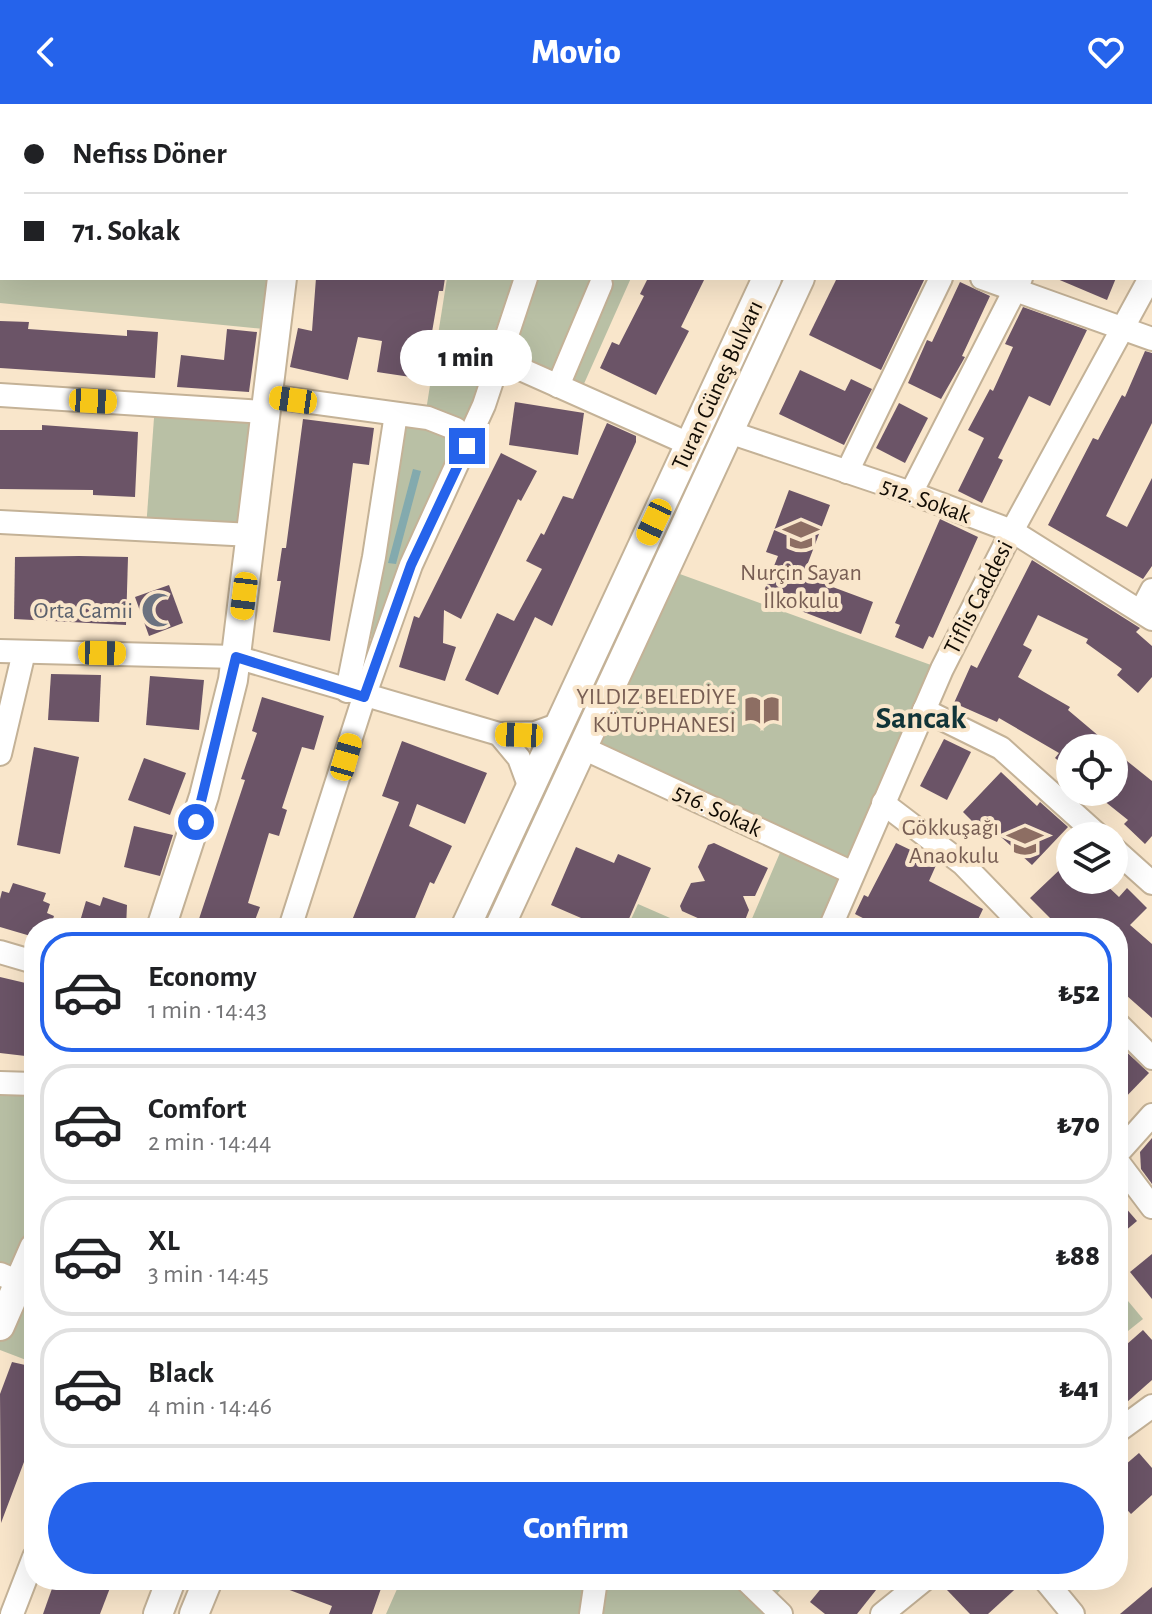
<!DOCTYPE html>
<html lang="en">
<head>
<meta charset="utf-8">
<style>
	:root { --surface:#fff; --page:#f6f6f6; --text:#202124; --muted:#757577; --line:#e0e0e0; --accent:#2563eb }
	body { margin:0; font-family:"Alegreya Sans",sans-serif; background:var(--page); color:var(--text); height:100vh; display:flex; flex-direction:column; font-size:30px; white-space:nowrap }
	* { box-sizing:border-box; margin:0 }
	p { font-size:26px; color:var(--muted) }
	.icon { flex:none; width:44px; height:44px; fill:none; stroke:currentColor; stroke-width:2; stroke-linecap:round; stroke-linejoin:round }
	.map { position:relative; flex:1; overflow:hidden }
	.side { position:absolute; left:24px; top:814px; width:1104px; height:672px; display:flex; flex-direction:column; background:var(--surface); border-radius:32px; box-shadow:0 8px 32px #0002 }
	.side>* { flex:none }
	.guide { position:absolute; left:0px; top:0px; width:1152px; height:176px; box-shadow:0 8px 32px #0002; display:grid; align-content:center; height:176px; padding:0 24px; background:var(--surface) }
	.tools { position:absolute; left:1056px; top:630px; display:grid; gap:16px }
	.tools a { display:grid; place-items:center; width:72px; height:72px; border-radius:50%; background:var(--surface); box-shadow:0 8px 32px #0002; font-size:40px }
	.end { position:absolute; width:36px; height:36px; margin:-18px; border:10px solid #2563eb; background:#fff; box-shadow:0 0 0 4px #fff }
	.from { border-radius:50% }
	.bubble { position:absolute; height:56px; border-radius:28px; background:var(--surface); box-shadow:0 8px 32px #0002; font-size:26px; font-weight:800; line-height:56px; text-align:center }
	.car { position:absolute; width:24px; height:48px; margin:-24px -12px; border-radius:10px; box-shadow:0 0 6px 2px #0007; background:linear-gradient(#f5c518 24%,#345 0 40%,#f5c518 0 76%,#345 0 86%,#f5c518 0) }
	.guide b { display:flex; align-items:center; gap:28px; height:76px; font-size:30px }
	.guide b+b { border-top:2px solid var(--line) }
	.guide i { width:20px; height:20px; background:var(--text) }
	ul { padding:14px 0 0; list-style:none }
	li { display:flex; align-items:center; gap:24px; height:120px; margin:0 16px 12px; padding:0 8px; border:4px solid var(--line); border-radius:32px }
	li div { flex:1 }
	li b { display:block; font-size:30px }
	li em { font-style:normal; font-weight:800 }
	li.selected { border-color:var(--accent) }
	li>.icon { width:72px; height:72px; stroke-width:1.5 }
	.cta { display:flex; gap:16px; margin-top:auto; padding:16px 24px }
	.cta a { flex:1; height:92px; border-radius:48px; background:var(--accent); color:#fff; font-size:32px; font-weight:800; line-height:92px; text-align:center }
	header { display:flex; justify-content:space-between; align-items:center; height:104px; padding:0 24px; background:var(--accent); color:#fff; font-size:36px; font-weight:800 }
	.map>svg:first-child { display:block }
	.green { fill:#b9c0a5 }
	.water { fill:#83aaae }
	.building { fill:#6b5467 }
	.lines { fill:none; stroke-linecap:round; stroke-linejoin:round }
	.minor-casing { stroke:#c4b297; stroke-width:26 }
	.major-casing { stroke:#c4b297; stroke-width:32 }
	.minor { stroke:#fff; stroke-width:22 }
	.major { stroke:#fff; stroke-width:28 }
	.route { stroke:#2563eb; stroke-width:10 }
	.labels { text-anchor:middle; stroke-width:8; stroke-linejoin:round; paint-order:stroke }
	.street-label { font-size:24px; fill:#110b03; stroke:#f9e6cb }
	.education-label { font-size:24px; fill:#785e54; stroke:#f9e6cb; text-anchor:end }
	.worship-label { font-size:24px; fill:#5b616d; stroke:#f9e6cb; text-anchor:end }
	.district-label { font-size:32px; font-weight:bold; fill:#113438; stroke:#f9e6cb }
</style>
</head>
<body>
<header><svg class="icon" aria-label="back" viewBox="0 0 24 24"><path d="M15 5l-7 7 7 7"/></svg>Movio<svg class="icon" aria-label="heart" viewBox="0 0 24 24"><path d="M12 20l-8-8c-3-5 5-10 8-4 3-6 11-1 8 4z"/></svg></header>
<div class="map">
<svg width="1152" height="1510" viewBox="0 0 1152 1510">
	<rect width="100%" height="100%" fill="#f9e6cb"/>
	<!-- green -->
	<g class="green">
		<path d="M0 0H310L2 2V174H282L275 226 0 199Z"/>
		<path d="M447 174H631L579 291 499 255 371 537 374 453 396 310 425 313Z"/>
		<path d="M155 300 265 308 252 431 146 425Z"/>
		<path d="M666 465 942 565 830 824H748L785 737 583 644Z"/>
		<path d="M638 800 693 824H627Z"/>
		<path d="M0 979 34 980V1259L0 1246V1222L19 1178 0 1170Z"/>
		<path d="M1118 1185 1143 1215 1118 1235Z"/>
		<path d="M401 1476H790L769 1498 781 1510H386Z"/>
	</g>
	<!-- water -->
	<path class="water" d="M413 365 421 367 396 460 388 459Z"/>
	<!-- building -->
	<g class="building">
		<path d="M316 174H445L443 187H439L424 275 377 268 382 237 358 233 348 276 290 263 298 224 312 227Z"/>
		<path d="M648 174H705L681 223 689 227 656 291 600 264 612 238 619 241 644 192 640 190Z"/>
		<path d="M837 174H925L881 266 809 231Z"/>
		<path d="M1055 174H1116L1107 196Z"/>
		<path d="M960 178 990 192 962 252 965 253 941 295 908 279 927 236 932 238Z"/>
		<path d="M1023 203 1087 226 1050 302 1029 292 998 354 1003 356 982 399 958 387 984 334 968 326 990 285 993 287 1013 243 1005 240Z"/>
		<path d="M0 217 29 218 28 225 127 232V226L158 228 155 274 0 264Z"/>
		<path d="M227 225 257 228 249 288 177 283 181 251 224 256Z"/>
		<path d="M1145 247 1152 249V319L1106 412 1127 423 1152 374V462L1143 475 1048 421 1093 334 1098 336 1122 291 1125 293Z"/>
		<path d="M800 266 845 287 851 275 872 285 844 341 779 310Z"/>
		<path d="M515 298 584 309 578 351 509 341Z"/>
		<path d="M899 299 928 314 905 359 876 344Z"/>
		<path d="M303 315 374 324 369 361 353 359 330 537 273 528 281 477H277L282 444H286Z"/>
		<path d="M607 319 636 332V338L552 522 535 513 498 591 465 576 497 509 514 517 542 465 526 457 541 429 544 431 563 392 573 395Z"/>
		<path d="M42 321 138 328 135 393 93 391V386L0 385V326H42Z"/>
		<path d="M501 349 537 367 521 397 518 395 461 515 444 506 443 539 456 543 445 577 399 563 414 512 419 514Z"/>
		<path d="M789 386 830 401 803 472 873 498 861 530 762 492 778 452 766 448Z"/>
		<path d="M940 415 978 433 933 534 929 532 923 545 895 533 900 521 895 519Z"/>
		<path d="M79 452 128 453 126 521 14 515 15 453Z"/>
		<path d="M1032 456 1140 524 1136 528 1152 542V573L1138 589 1117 571 1122 565 1086 539 1088 535 1038 511 1023 541 1032 546 1018 573 1070 603 1068 606 1113 644H1070V666L1055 654 1059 649 999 614 997 618 954 599 971 561 977 564Z"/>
		<path d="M169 481 183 519 149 532 135 493Z"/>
		<path d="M51 570 101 571 99 618 48 616Z"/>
		<path d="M150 572 204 576 199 626 146 621Z"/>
		<path d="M262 593 324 612 314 646 302 643 282 704 287 706 279 732 269 729 248 799 260 803 252 824H196L245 676 241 675 257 629 252 627Z"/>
		<path d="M944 635 971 648 947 696 920 682Z"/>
		<path d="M402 637 487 669 465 720 417 700 409 722 452 742 434 780 430 778 411 824H349L399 698 382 692Z"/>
		<path d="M34 643 79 653 60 750 17 741Z"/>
		<path d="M1122 653 1152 677V732L1145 740 1124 720 1128 716 1093 688H1114V663Z"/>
		<path d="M144 654 186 669 170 711 128 696Z"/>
		<path d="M1001 668 1037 702 1040 698 1068 723 1032 761 990 723 984 729 963 708Z"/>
		<path d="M134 722 173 731 160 772 124 763Z"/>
		<path d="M714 739 768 764 755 792H743L749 806 742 824H720L682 807 680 802 691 779 705 777 698 763 708 741Z"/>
		<path d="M896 739 919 750 916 756 921 751 937 759 929 777 983 805 974 824H932L914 815 909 824H882L855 810 864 791 868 793Z"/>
		<path d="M576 743 614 759 618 750 651 764 625 824H585L588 817 551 801Z"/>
		<path d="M1070 756V776H1101L1119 793 1127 784 1147 804 1130 821 1152 840V914L1118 884V824H1060L1030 794Z"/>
		<path d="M13 779 46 789 43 797 50 800 47 809 54 812 50 824H34V833L0 823V795L2 787 9 789Z"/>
		<path d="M103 793 127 801 126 824H78L86 797 100 802Z"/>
		<path d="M0 873 34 881V953L0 949Z"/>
		<path d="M1118 940 1149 969 1118 1001Z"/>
		<path d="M1152 1034V1080L1141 1065 1140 1048Z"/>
		<path d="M1118 1095 1137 1117 1118 1133Z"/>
		<path d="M1152 1150V1195L1130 1168Z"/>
		<path d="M1143 1226 1152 1236V1276L1118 1306V1248Z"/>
		<path d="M12 1258 34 1263V1352L27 1350 1 1419 0 1290Z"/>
		<path d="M1139 1349 1152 1364V1391L1131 1410 1118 1396V1367Z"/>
		<path d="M55 1476H113L100 1510H43Z"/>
		<path d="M263 1476H384L372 1510H329L332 1502Z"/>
		<path d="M828 1476H884L857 1510H825L810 1498Z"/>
		<path d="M958 1476H1025L988 1510H970L947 1486Z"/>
		<path d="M1152 1483V1510H1120Z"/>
	</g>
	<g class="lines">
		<!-- minor casing -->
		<g class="minor-casing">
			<g id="minor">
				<path d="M432 2 433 0"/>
				<path d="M554 2 555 0"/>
				<path d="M589 2 590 0"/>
				<path d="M1107 2 1108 0"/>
				<path d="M982 174 1152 235"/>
				<path d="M498 255 689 340"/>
				<path d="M558 282 601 180"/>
				<path d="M0 291 265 308"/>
				<path d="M267 292 428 314 456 325 467 342"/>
				<path d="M729 328 911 389 1012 427 1152 515"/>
				<path d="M847 368 941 174"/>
				<path d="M911 389 1021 174"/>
				<path d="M0 418 252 431"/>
				<path d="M1141 507 1152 486"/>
				<path d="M0 547 236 553 499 630 535 629 560 620"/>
				<path d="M347 587 374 453 396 310"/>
				<path d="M924 606 1001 644 1099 732"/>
				<path d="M499 630 519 654 530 684"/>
				<path d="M583 644 853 769"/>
				<path d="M0 650 24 548"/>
				<path d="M883 699 963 760 1025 824"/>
				<path d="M1114 745 1152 779"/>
				<path d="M290 824 364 593 411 461 484 301 526 174"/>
				<path d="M830 824 942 565 1012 427 1150 174"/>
				<path d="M0 848 34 858"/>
				<path d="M1118 920 1152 954"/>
				<path d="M0 979 34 980"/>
				<path d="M1118 1049 1152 1011"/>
				<path d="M1118 1058 1152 1103"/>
				<path d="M0 1170 19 1178"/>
				<path d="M1118 1327 1152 1302"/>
				<path d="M746 1476 781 1510"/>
				<path d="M1045 1476 1073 1510"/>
				<path d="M12 1510 34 1453"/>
				<path d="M591 1510 596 1476"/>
				<path d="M882 1510 924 1476"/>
			</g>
		</g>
		<!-- major casing -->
		<g class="major-casing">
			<g id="major">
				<path d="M310 2V0"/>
				<path d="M844 2 845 0"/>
				<path d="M878 2 879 0"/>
				<path d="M161 824 204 692 233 576 282 174"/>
				<path d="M465 824 767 174"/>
				<path d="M499 824 800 174"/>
				<path d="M0 1222 34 1144"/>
				<path d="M158 1510 171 1476"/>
				<path d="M194 1510 208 1476"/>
			</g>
		</g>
		<!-- minor -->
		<use href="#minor" class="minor"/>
		<!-- major -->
		<use href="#major" class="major"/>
	</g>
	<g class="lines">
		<!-- route -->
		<path class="route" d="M196 718 236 553 364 593 411 461 467 342"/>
	</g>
	<!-- icons -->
	<defs>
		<g id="school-bare" transform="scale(2.76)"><path d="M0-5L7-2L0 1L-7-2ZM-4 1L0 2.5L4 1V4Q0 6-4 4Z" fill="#8d6e63" stroke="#f9e6cb" stroke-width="2.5" paint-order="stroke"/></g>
		<g id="mosque-bare" transform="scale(2.76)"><path d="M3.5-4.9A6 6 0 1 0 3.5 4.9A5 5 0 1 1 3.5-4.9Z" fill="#6b7280" stroke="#f9e6cb" stroke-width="2.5" paint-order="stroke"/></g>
		<g id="library-bare" transform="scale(2.76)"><path d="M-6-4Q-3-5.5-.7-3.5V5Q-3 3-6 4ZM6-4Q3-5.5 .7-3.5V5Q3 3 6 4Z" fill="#8d6e63" stroke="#f9e6cb" stroke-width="2.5" paint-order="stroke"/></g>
	</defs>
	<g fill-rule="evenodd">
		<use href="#school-bare" x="801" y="431"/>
		<use href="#mosque-bare" x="159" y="506"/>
		<use href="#library-bare" x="762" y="606"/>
		<use href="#school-bare" x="1025" y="737"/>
	</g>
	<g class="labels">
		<!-- street labels -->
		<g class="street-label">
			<text transform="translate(717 281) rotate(-65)" y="8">Turan Güneş Bulvarı</text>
			<text transform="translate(926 396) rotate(20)" y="8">512. Sokak</text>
			<text transform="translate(978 493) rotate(-63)" y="8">Tiflis Caddesi</text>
			<text transform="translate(718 706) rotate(25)" y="8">516. Sokak</text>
		</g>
		<!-- education labels -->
		<g class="education-label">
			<text x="801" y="476" text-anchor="middle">Nurçin Sayan<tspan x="801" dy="28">İlkokulu</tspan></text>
			<text x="736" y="600">YILDIZ BELEDİYE<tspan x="736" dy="28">KÜTÜPHANESİ</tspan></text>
			<text x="999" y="731">Gökkuşağı<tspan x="999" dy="28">Anaokulu</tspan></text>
		</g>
		<!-- worship labels -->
		<g class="worship-label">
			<text x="133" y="514">Orta Camii</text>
		</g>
		<!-- district labels -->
		<g class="district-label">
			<text x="921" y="624">Sancak</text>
		</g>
	</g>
</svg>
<div class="tools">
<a><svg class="icon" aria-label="locate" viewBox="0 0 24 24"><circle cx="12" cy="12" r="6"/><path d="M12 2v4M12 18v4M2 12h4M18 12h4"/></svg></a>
<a><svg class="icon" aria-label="layers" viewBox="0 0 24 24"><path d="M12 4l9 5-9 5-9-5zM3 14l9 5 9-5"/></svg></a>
</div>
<i class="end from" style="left:196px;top:718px"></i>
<i class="end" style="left:467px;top:342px"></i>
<div class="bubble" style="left:400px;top:226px;width:132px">1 min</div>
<i class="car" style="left:293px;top:296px;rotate:278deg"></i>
<i class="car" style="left:93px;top:297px;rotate:93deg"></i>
<i class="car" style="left:654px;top:418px;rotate:205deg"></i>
<i class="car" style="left:244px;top:492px;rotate:187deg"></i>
<i class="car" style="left:102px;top:549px;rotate:91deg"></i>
<i class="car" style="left:519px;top:631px;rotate:272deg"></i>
<i class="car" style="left:346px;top:653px;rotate:16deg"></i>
<div class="guide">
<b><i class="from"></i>Nefiss Döner</b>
<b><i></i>71. Sokak</b>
</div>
<section class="side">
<ul>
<li class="selected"><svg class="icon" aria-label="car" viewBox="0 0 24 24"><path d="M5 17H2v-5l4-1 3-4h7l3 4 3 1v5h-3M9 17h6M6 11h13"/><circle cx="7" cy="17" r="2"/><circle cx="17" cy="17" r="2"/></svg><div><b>Economy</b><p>1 min · 14:43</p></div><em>₺52</em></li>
<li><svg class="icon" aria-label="car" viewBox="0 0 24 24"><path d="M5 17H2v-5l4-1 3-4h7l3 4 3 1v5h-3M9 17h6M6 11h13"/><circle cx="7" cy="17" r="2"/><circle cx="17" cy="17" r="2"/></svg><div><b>Comfort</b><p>2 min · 14:44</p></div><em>₺70</em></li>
<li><svg class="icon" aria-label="car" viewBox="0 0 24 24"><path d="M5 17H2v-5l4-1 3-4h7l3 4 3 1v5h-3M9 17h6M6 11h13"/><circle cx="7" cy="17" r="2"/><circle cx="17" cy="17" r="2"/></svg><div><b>XL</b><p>3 min · 14:45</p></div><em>₺88</em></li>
<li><svg class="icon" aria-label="car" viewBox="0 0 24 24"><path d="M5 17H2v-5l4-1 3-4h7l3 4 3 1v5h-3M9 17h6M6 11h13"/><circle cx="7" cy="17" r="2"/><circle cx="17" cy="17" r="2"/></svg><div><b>Black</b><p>4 min · 14:46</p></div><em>₺41</em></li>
</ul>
<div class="cta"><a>Confirm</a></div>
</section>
</div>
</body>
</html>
